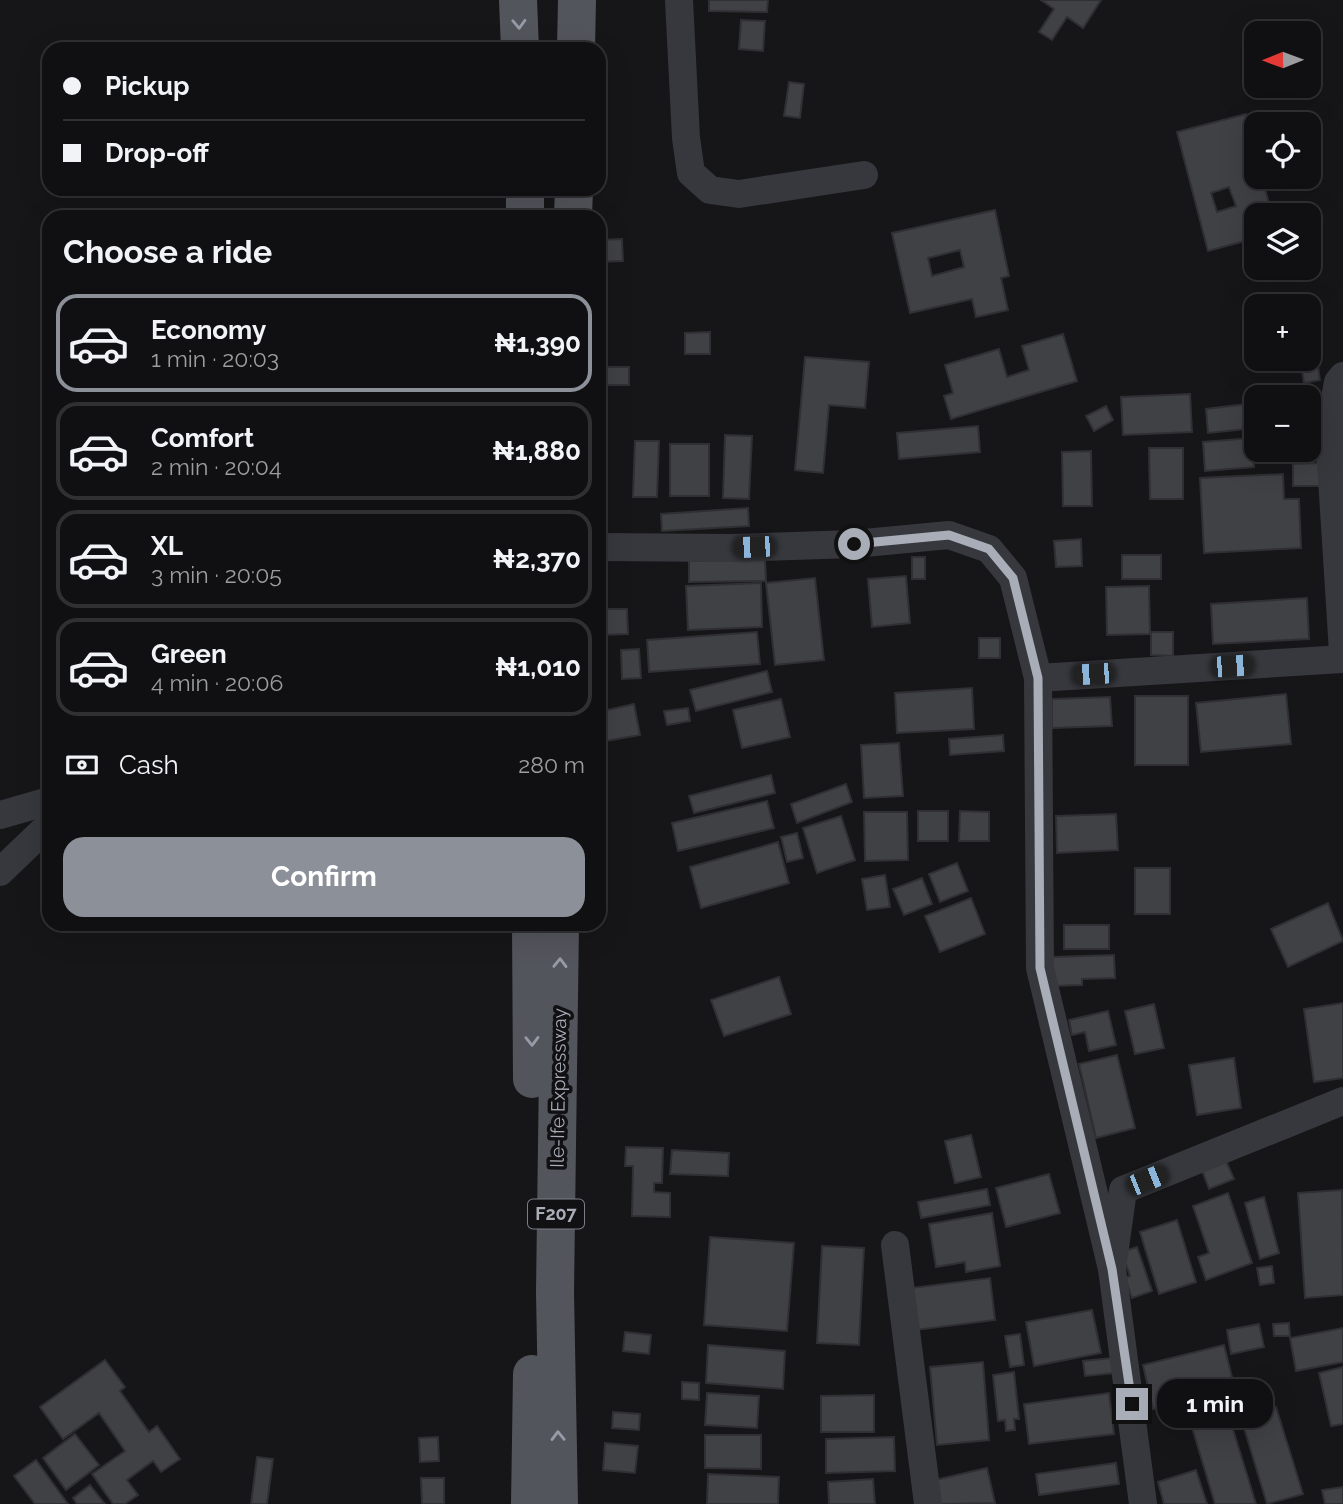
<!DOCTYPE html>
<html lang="en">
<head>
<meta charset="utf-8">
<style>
	:root { --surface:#101012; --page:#19191b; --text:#f1f3f6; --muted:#9c9d9f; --line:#303032; --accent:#8c9099 }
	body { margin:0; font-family:Raleway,sans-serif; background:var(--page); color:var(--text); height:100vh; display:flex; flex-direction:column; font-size:26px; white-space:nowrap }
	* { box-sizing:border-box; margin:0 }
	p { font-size:23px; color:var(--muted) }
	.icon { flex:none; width:38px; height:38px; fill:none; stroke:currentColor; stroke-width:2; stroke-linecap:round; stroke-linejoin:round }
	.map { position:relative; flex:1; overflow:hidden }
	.details { position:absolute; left:42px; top:210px; width:564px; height:721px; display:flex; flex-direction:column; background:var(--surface); border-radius:21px; box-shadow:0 7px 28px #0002,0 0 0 2px var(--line) }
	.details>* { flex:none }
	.guide { position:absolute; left:42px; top:42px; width:564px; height:154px; border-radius:21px; box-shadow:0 7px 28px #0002,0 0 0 2px var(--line); display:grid; align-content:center; height:154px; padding:0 21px; background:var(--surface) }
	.needle { width:46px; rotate:269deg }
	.tools { position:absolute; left:1244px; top:21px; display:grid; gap:14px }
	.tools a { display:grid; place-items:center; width:77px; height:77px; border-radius:14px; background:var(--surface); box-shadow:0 7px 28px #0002,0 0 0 2px var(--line); font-size:35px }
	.end { position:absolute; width:32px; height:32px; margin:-16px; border:9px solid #a8adb8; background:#111; box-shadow:0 0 0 4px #111 }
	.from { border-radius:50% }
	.bubble { position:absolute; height:49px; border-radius:21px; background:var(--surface); box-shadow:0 7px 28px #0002,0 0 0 2px var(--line); font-size:23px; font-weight:700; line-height:49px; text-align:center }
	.car { position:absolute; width:21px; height:42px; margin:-21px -10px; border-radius:9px; box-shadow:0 0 5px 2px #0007; background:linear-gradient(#222 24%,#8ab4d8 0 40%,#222 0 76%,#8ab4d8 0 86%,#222 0) }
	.guide b { display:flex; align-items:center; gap:24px; height:66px; font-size:26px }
	.guide b+b { border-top:2px solid var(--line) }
	.guide i { width:18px; height:18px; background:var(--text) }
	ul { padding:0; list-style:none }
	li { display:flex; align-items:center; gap:21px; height:98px; margin:0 14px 10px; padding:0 7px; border:4px solid var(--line); border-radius:21px }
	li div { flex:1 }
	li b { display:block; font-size:26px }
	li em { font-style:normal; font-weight:700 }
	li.selected { border-color:var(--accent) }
	li>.icon { width:63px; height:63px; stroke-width:1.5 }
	h2 { padding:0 21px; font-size:32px; line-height:84px }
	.pay { display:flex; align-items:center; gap:18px; height:77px; padding:0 21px; font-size:26px }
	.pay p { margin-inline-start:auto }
	.cta { display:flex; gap:14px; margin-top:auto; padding:14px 21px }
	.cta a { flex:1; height:80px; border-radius:21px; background:var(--accent); color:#fff; font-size:28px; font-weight:700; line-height:80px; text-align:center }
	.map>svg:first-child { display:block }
	.building { fill:#404145; stroke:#303034; stroke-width:2; fill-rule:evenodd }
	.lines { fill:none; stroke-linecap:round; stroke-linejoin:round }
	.minor { stroke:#37383d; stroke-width:28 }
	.primary { stroke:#53555c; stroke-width:38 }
	.oneway { stroke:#979ba6 }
	.route { stroke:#a8adb8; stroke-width:9 }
	.labels { text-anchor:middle; stroke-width:7; stroke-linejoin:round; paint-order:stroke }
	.shield { fill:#111113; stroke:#7b7e86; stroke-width:2 }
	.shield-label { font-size:18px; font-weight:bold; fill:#a8adb8 }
	.street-label { font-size:19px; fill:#a8adb8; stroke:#111113 }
</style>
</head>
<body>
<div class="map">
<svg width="1343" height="1504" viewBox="0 0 1343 1504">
	<rect width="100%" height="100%" fill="#161618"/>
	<!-- building -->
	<g class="building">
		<path d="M709 0H768L767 12 709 11Z"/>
		<path d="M1041 0H1101L1083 28 1067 17 1052 40 1039 32 1054 9Z"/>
		<path d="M741 20 765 21 763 51 739 49Z"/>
		<path d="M789 82 804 84 800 118 784 116Z"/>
		<path d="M1246 114 1256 155V177H1262L1272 215H1256V238L1208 251 1177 132ZM1229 187 1236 206 1217 212 1211 193Z"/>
		<path d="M995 210 1009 276 1001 278 1008 310 976 317 972 299 910 313 892 233ZM960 250 964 267 932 276 928 258Z"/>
		<path d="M622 239 623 261 599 262 598 240Z"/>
		<path d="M710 332V354H685V333Z"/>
		<path d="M1063 334 1077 381 951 419 944 396 953 393 945 365 999 349 1007 377 1029 370 1022 346Z"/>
		<path d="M1316 354 1320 380 1304 383 1300 359H1309V355Z"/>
		<path d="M805 357 869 362 865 408 829 405 823 473 795 470Z"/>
		<rect x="607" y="367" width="22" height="18"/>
		<path d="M1190 394 1192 432 1123 435 1121 397Z"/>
		<path d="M1256 403V428L1208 433 1206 409Z"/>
		<path d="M1106 406 1113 420 1094 431 1086 416Z"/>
		<path d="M978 426 980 452 899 459 897 433Z"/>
		<path d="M725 435 752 436 749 499 723 498Z"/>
		<path d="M1252 438 1254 467 1205 471 1203 442Z"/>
		<path d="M635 441H659L657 497H633Z"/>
		<rect x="670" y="444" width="39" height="52"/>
		<path d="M1149 448H1183V499H1150Z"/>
		<path d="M1091 451 1092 506H1063L1062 452Z"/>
		<path d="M1320 463V486H1293V464Z"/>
		<path d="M1283 474 1284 499H1299L1301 548 1204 553 1200 478Z"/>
		<path d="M748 508 749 526 662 531 661 514Z"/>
		<path d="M1081 539 1082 566 1056 567 1054 541Z"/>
		<rect x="1122" y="555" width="39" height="24"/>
		<rect x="912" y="557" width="13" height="22"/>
		<path d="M765 560 766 581 689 582V561Z"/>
		<path d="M906 576 910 623 872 627 868 579Z"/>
		<path d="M815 578 824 660 775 665 766 583Z"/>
		<path d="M761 583 762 627 688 630 686 586Z"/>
		<path d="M1149 586 1150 634 1107 635 1106 587Z"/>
		<path d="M1307 598 1309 639 1213 644 1211 604Z"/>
		<path d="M601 609H627L628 634 601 635Z"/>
		<path d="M757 632 760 664 649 672 647 640Z"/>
		<path d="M1151 632H1173V656L1151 655Z"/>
		<rect x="979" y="638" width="21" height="20"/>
		<path d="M639 649 641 678 622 679 621 650Z"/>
		<path d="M767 671 772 692 696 711 690 690Z"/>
		<path d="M972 688 974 729 897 733 895 693Z"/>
		<path d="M1286 694 1291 744 1201 752 1196 703Z"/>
		<rect x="1135" y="696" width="53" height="69"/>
		<path d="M1110 697 1112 726 1052 728V699Z"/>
		<path d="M781 699 790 737 742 748 733 710Z"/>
		<path d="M634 704 640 735 600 742 598 712Z"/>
		<path d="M688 708 690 721 667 725 664 711Z"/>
		<path d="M1003 735 1004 751 950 755 949 739Z"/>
		<path d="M899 743 903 796 864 798 861 745Z"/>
		<path d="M771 775 775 793 694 813 689 796Z"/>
		<path d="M846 784 852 802 797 823 791 804Z"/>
		<path d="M767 801 774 828 678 851 672 823Z"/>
		<rect x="918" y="811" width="30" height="30"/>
		<path d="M960 811 989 812V841H959Z"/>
		<path d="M864 812H907L908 860 865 861Z"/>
		<path d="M1116 814 1118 850 1057 853 1056 816Z"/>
		<path d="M841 816 855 860 817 873 803 828Z"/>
		<path d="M797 833 803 858 787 862 781 837Z"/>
		<path d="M778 842 789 883 701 908 690 867Z"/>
		<path d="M957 863 968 891 940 902 929 874Z"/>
		<rect x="1135" y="868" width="35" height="46"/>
		<path d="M885 875 890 907 867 910 862 879Z"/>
		<path d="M922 878 932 904 904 915 893 889Z"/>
		<path d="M971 898 985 934 940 952 925 916Z"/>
		<path d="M1328 903 1343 941 1288 967 1271 929Z"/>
		<rect x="1064" y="925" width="45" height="24"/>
		<path d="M1114 955 1115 978 1082 979V985L1053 986 1052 957Z"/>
		<path d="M779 977 791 1014 724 1036 711 1000Z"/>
		<path d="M1343 1003V1078L1314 1082 1304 1009Z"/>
		<path d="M1154 1004 1164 1048 1135 1054 1125 1011Z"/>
		<path d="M1108 1011 1116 1045 1089 1051 1085 1032 1072 1035 1069 1020Z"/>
		<path d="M1117 1055 1135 1128 1096 1138 1079 1064Z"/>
		<path d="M1234 1058 1241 1108 1197 1115 1189 1065Z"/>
		<path d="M971 1135 981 1177 955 1183 945 1141Z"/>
		<path d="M626 1147 663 1148 662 1183H654V1192L670 1193V1217L632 1216 633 1166H625Z"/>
		<path d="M672 1150 729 1153 728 1176 670 1174Z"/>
		<path d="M1226 1161 1234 1179 1209 1189 1202 1170Z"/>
		<path d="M1049 1174 1060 1213 1006 1227 996 1188Z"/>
		<path d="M987 1189 990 1205 921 1218 918 1202Z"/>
		<path d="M1342 1190 1343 1295 1305 1298 1298 1193Z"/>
		<path d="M1228 1193 1252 1263 1206 1280 1198 1257 1209 1253 1193 1206Z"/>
		<path d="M1264 1197 1279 1253 1260 1259 1245 1203Z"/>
		<path d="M992 1213 1000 1266 966 1272 965 1262 936 1267 929 1224Z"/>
		<path d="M1177 1220 1196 1282 1159 1294 1140 1232Z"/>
		<path d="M710 1237 794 1243 787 1331 704 1325Z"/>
		<path d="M822 1246 864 1248 859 1345 817 1343Z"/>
		<path d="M1137 1247 1152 1291 1132 1298 1125 1278 1130 1276 1122 1252Z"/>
		<path d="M1272 1266 1274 1283 1260 1285 1257 1268Z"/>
		<path d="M990 1278 995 1320 916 1330 911 1288Z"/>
		<path d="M1092 1310 1101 1353 1034 1366 1026 1322Z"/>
		<path d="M1289 1323 1290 1336H1274L1273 1324Z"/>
		<path d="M1259 1324 1264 1347 1231 1354 1227 1330Z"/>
		<path d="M1343 1328V1362L1296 1371 1290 1338Z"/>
		<path d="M625 1332 651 1335 649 1354 623 1351Z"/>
		<path d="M1020 1334 1024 1365 1010 1367 1005 1336Z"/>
		<path d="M708 1345 785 1351 783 1389 706 1383Z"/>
		<path d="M1224 1345 1235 1389 1153 1409 1143 1365Z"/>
		<path d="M1112 1358 1114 1373 1085 1376 1083 1361Z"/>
		<path d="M105 1360 125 1387 120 1391 149 1432 157 1426 180 1459 161 1472 153 1461 127 1480 138 1495 125 1504H113L92 1474 125 1451 99 1413 63 1439 40 1407Z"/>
		<path d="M983 1362 989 1440 937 1445 930 1367Z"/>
		<path d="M1343 1367V1424L1331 1426 1319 1373Z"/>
		<path d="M1014 1372 1019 1419H1014L1015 1430 1006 1431 1005 1420 998 1421 993 1375Z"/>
		<path d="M682 1382 699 1383V1400L682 1399Z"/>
		<path d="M707 1393 759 1396 757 1428 705 1425Z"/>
		<path d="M1109 1393 1114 1434 1029 1444 1024 1404Z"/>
		<path d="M874 1395V1432H821V1396Z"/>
		<path d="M1276 1407 1303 1494 1267 1504 1241 1418Z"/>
		<path d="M613 1412 640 1414 639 1430 612 1428Z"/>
		<path d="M1228 1413 1256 1504H1215L1191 1424Z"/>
		<path d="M75 1434 99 1465 66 1490 43 1458Z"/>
		<path d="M705 1435H761V1469L705 1468Z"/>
		<path d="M438 1437 439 1461 420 1462 419 1438Z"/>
		<path d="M894 1437 895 1471 826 1473V1439Z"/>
		<path d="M605 1443 638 1446 635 1473 603 1470Z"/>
		<path d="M257 1457 273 1459 267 1504H251Z"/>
		<path d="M36 1460 68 1504H35L14 1476Z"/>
		<path d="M1116 1463 1119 1484 1039 1495 1036 1474Z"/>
		<path d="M987 1468 995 1503 941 1504 935 1480Z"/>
		<path d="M1196 1470 1207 1504H1164L1158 1482Z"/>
		<path d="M708 1474 779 1477 778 1504H707Z"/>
		<path d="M421 1478H444V1504H422Z"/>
		<path d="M873 1479 875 1504H829L828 1482Z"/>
		<path d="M90 1485 105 1504H77L73 1498Z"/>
		<path d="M1343 1487V1504H1325L1322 1490Z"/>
	</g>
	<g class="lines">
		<!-- minor -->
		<g class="minor">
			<path d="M679 0 686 138 691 173 710 190 739 194 864 175"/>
			<path d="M1343 376 1338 382 1329 431 1343 652"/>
			<path d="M598 547 730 548 854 544 949 535 989 549 1013 578 1038 678 1343 659"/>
			<path d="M1038 678 1040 968 1112 1269"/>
			<path d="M0 815 49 801"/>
			<path d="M0 872 49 825"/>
			<path d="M895 1245 928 1504"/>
			<path d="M1143 1504 1112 1269 1123 1190 1343 1101"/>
		</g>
		<!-- primary -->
		<g class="primary">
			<path d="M518 0 520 49"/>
			<path d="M576 49 577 0"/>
			<path d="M525 189V217"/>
			<path d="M573 217 574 189"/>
			<path d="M531 924 532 1079"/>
			<path d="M530 1504 532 1374"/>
			<path d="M559 1504 555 1292 560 924"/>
		</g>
	</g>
	<!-- one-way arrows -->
	<defs><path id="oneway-chevron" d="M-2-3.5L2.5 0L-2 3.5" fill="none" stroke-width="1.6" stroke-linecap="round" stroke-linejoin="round" transform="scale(1.75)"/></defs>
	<g class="oneway">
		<use href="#oneway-chevron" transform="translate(519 24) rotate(88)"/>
		<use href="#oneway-chevron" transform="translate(560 963) rotate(-89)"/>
		<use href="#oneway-chevron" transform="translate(532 1041) rotate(89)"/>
		<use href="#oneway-chevron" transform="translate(558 1436) rotate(-91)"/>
	</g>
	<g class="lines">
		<!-- route -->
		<path class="route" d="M854 544 949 535 989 549 1013 578 1038 678 1040 968 1112 1269 1132 1404"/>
	</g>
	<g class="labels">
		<!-- shield labels -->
		<rect class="shield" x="528" y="1199.5" width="56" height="29" rx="5"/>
		<g class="shield-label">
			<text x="556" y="1220">F207</text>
		</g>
		<!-- street labels -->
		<g class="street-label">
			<text transform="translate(558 1088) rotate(-89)" y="7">Ile-Ife Expressway</text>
		</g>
	</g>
</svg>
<div class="tools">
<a><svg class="needle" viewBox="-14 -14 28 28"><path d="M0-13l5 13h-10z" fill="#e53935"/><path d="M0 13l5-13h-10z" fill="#9c9d9f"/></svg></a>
<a><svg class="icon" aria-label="locate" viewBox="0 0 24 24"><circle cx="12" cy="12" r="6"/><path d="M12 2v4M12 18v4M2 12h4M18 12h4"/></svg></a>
<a><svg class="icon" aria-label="layers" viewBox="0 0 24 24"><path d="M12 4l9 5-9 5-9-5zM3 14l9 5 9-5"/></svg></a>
<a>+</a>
<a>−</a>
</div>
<i class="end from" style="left:854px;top:544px"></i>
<i class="end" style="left:1132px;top:1404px"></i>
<div class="bubble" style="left:1157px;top:1379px;width:116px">1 min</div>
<i class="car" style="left:754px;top:547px;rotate:268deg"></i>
<i class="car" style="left:1232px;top:666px;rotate:86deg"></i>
<i class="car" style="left:1093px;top:674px;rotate:267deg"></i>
<i class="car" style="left:1147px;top:1180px;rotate:68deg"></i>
<div class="guide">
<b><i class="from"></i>Pickup</b>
<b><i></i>Drop-off</b>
</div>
<section class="details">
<h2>Choose a ride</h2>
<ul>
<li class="selected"><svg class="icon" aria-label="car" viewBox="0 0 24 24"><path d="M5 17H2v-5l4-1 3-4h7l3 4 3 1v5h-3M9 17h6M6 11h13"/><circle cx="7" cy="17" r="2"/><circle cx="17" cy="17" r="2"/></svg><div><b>Economy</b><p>1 min · 20:03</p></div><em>₦1,390</em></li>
<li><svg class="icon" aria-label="car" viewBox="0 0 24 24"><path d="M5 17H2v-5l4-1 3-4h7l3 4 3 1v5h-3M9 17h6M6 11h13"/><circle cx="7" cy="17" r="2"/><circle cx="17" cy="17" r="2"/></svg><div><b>Comfort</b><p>2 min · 20:04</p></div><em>₦1,880</em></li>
<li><svg class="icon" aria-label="car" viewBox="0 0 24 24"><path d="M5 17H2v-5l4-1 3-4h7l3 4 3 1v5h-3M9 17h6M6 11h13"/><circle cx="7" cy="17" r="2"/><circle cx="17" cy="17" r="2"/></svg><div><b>XL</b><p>3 min · 20:05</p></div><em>₦2,370</em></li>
<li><svg class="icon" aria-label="car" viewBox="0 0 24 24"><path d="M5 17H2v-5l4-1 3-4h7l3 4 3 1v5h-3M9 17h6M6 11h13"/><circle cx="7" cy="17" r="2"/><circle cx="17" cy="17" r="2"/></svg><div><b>Green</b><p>4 min · 20:06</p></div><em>₦1,010</em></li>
</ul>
<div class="pay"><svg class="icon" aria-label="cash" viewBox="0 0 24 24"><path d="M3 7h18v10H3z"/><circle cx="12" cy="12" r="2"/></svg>Cash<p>280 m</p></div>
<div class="cta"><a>Confirm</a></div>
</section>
</div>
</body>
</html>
